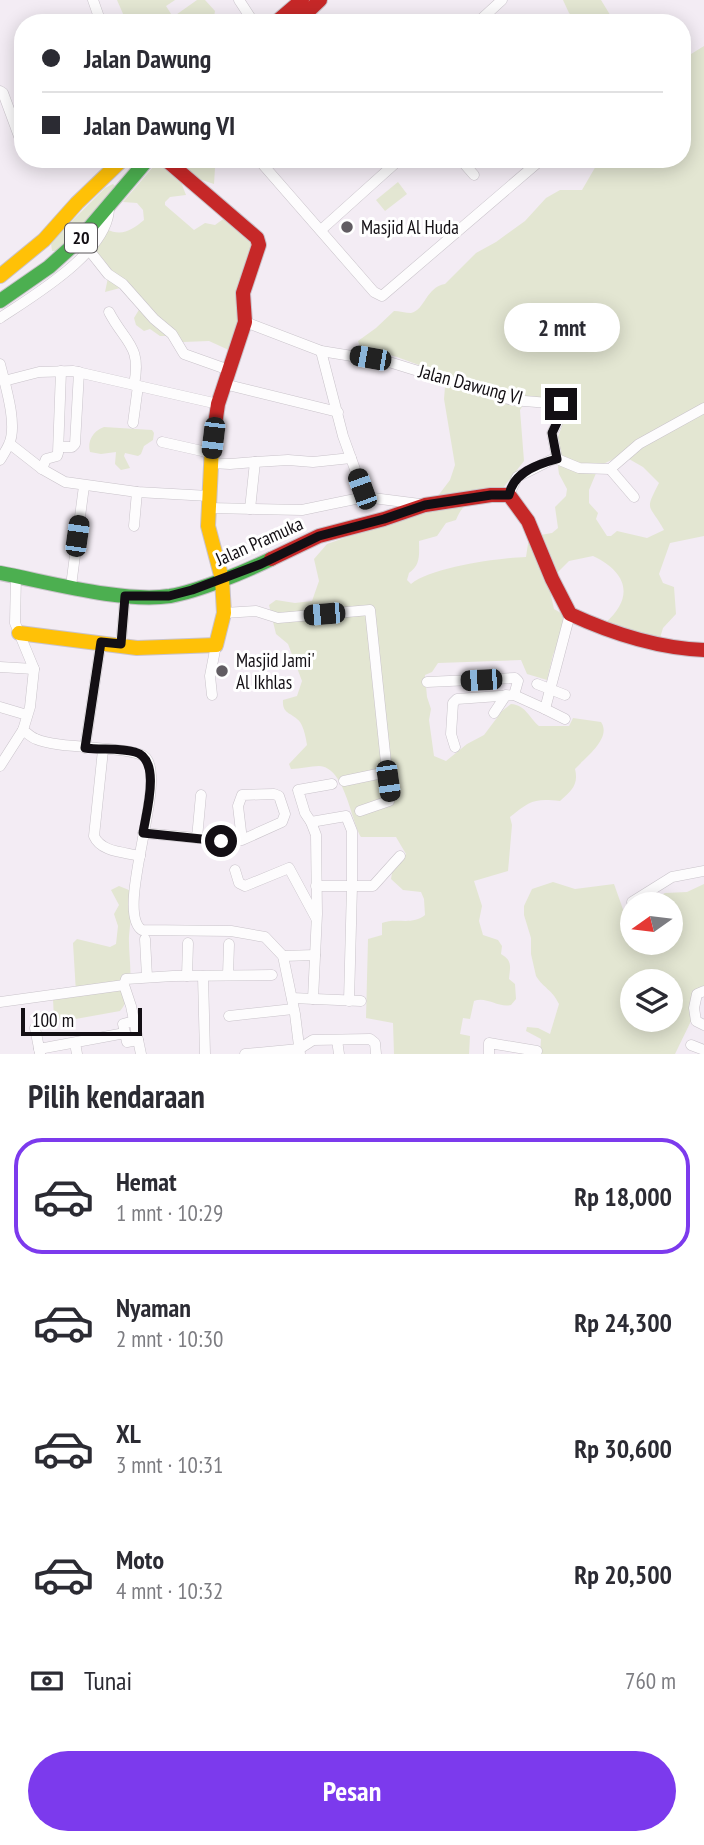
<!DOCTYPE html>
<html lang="id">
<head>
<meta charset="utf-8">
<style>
	:root { --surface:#fff; --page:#f2f2f3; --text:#2b2b33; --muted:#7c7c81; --line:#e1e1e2; --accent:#7c3aed }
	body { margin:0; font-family:"PT Sans Narrow",sans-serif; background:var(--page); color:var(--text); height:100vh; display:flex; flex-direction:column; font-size:26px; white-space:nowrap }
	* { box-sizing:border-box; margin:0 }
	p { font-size:23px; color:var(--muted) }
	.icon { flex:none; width:38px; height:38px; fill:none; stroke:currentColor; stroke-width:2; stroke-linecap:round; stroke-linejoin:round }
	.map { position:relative; height:1054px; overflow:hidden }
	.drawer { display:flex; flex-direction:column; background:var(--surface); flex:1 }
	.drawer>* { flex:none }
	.top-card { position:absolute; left:14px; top:14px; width:677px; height:154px; border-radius:28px; box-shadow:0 4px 18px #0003; display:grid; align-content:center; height:154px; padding:0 28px; background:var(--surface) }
	.needle { width:46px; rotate:256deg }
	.fabs { position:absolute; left:620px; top:892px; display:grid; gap:14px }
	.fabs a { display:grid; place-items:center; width:63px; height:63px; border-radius:50%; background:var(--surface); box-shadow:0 4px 18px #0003; font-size:35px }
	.scale { position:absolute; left:21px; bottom:18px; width:121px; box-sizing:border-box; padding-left:7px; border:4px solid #130f14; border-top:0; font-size:19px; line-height:24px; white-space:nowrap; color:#130f14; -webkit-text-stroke:5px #fff; paint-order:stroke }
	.end { position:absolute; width:32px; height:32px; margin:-16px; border:9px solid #130f14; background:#fff; box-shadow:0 0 0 4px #fff }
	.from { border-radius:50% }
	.bubble { position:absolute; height:49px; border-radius:24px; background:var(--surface); box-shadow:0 4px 18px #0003; font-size:23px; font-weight:700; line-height:49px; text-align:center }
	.car { position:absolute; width:21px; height:42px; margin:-21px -10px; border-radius:9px; box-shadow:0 0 5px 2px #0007; background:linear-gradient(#222 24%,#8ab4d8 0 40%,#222 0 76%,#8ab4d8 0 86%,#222 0) }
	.top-card b { display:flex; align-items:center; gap:24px; height:66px; font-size:26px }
	.top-card b+b { border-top:2px solid var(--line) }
	.top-card i { width:18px; height:18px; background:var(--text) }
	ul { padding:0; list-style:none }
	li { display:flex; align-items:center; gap:21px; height:116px; margin:0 14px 10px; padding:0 14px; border:4px solid transparent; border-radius:28px }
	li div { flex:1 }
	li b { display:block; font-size:26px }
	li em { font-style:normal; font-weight:700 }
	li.current { border-color:var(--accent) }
	li>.icon { width:63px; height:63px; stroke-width:1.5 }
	h2 { padding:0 28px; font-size:32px; line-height:84px }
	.pay { display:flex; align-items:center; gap:18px; height:77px; padding:0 28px; font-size:26px }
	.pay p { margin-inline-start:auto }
	.button { display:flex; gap:14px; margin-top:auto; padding:14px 28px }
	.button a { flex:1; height:80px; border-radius:42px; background:var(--accent); color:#fff; font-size:28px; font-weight:700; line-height:80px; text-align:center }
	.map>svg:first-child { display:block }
	.green { fill:#e3e6d2; fill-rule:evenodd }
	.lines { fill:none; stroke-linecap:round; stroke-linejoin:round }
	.street-casing { stroke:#c9c3ca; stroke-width:11 }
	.fast-casing { stroke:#c9c3ca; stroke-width:16 }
	.slow-casing { stroke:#c9c3ca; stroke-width:16 }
	.jam-casing { stroke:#c9c3ca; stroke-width:16 }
	.street { stroke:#fdfcfd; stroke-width:10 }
	.fast { stroke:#4caf50; stroke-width:14 }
	.slow { stroke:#ffc107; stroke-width:14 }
	.jam { stroke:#c62828; stroke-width:14 }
	.route { stroke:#130f14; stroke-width:9 }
	.poi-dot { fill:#615c62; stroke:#fff; stroke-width:2.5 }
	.labels { text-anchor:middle; stroke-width:6; stroke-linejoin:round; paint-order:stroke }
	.shield { fill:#fff; stroke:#5a575a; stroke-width:2 }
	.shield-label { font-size:18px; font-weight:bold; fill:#130f14 }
	.poi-label { font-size:19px; fill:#130f14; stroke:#fff; text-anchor:start }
	.street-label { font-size:19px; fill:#130f14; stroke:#fff }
</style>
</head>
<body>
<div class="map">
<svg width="704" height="1054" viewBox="0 0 704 1054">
	<rect width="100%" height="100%" fill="#f3ecf4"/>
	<!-- green -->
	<g class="green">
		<path d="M117 0H175L166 6 173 17 197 0H205L215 11 214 17 207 21 203 15 188 23H127Z"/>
		<path d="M563 0H601L615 23H579L569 13Z"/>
		<path d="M704 46V536L670 543 659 574 663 583 674 587 676 614 663 628 660 638 652 641 605 623C635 597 627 572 593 556L569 561 548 582 554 609 568 617 553 655 547 680 527 674 521 660 438 663 432 672 425 675 427 697 431 709 429 720 434 756 446 761 467 744 484 735 502 711 511 704C526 705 529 718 539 726H569L573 718 601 722C612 738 586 757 575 769 579 785 571 791 560 801 534 798 530 801 510 817L512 825 508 871 474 881 482 906 479 921 483 935 498 940 502 946 501 954C513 961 510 967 509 979L515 984 516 999 511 1005C498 1008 486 996 474 1001L470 1019 463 1018 460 1034 470 1036 469 1054H394L393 1023 366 1018 368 939 382 935V923C396 917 412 926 425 915L424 899 421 892 403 890 391 879 393 867 406 854 396 837H361C351 821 345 767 319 766 311 766 300 769 291 769L289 764 307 745C306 738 304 728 300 722 292 712 282 715 283 700L297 696 302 681 288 644 276 634 269 605 276 600 295 603 312 601 319 581 314 559 327 544 410 515 425 513 450 480 455 465 444 399 446 375 397 357 360 347 358 341 376 328 394 311C399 311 406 313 411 313 425 310 426 287 445 284L476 253 496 242 525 221 546 198 560 190H582L600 159H682L683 59ZM529 396 548 399 563 415 562 426 558 437 561 456 558 467 559 474 567 489 566 496 555 507 558 528 552 533 529 537 526 557C499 558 432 567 411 584L407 580 409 573C421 565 419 554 419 541L437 536 446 523 456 520C465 498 475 501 496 497L524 461 520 410ZM622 455 643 467 659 483C644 512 649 503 664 530L647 538 617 531 611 536H607L596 519 598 513 589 503V490L599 466Z"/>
		<path d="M172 159H186L191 164 215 168 214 184 190 176Z"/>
		<path d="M159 160 179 177 186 195 170 197 165 202V205L194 230 205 223 215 225 226 217 257 245 242 321 231 351 209 341 183 342 171 336H160L150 329 144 331 136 325 134 318 140 308 124 287 105 292 109 273 106 263 94 249 106 229C122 237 132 230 144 220L143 210 137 203 123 202Z"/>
		<path d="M398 182 407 194 385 211 376 200Z"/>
		<path d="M113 184 115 186 62 251H52L51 243 53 240 105 188Z"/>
		<path d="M104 427 152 430 154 433 153 440 144 446 141 454 138 456 125 453 124 456 130 468 121 470 115 464 116 452 101 454 90 452C87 441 93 431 104 427Z"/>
		<path d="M553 882 575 889 614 884 625 915 632 911V943H670V905H644L665 893 687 892 704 884V990L695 992 691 1021 675 1054H540L541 1039 526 1031 527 1027 538 1028 550 1034 559 1004C551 988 544 989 536 976L531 954V938L524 915V906L532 889ZM632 982H670V1020H632Z"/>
		<path d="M119 886 134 892C133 907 130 922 129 936 128 960 137 991 120 1011L70 1020 54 1019 53 999 76 993 73 943 77 939 110 947 116 944 118 926 114 914 119 905 111 890Z"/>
	</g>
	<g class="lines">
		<!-- street casing -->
		<g class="street-casing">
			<g id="street">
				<path d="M93 0 101 23"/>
				<path d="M239 0 254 23"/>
				<path d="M477 23 502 0"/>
				<path d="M0 91 3 93 23 147"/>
				<path d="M258 159 374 292 382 296 542 159"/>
				<path d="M460 159 474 175"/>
				<path d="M321 230 400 159"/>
				<path d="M89 250 108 274 123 284 154 319 172 334 184 354 229 370"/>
				<path d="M109 312C125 343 142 345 134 385"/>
				<path d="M0 318C33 296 110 251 109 207"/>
				<path d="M245 322 321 351 389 362 512 400 561 404 560 418 552 433 557 459"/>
				<path d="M321 351 343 436 365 497"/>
				<path d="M0 364C5 384 18 425 9 444 7 449 3 455 0 460"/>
				<path d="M4 381 39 372 73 371 218 404"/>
				<path d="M224 384 338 412"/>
				<path d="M133 423 138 386"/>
				<path d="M162 442 211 453"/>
				<path d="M10 444 42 469 65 482 137 492 209 496"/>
				<path d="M59 447H72L75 444 79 372"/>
				<path d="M211 463 230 464 255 462"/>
				<path d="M42 469 46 459 57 456 58 453 61 371"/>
				<path d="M610 469 634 497"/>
				<path d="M509 495 517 477 551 460 557 459 579 468 610 469 639 444 704 408"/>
				<path d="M209 508 302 510 365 497 420 504"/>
				<path d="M250 509 255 462 288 460 313 462 351 458"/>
				<path d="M134 526 137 492"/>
				<path d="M16 576 15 623 34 669 30 707 23 730C27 733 31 737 36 739 60 750 134 745 146 758 167 783 114 912 142 930L231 931 265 937 283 956 295 1014 300 1054"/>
				<path d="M71 586 84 486"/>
				<path d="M224 613 256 611 278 618 370 610 387 772 344 781"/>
				<path d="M121 644 125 596"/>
				<path d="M0 667 34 669"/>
				<path d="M427 682 515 678 518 681 514 695"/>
				<path d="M537 684 565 695"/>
				<path d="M212 695 210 676 216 645"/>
				<path d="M0 707 27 715"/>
				<path d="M545 709 565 719"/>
				<path d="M494 713 506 695"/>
				<path d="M455 747 451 734 453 703 457 699 514 695 545 709 570 614"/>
				<path d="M85 748 101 642"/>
				<path d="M103 750 94 836C101 852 123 852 140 856"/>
				<path d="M0 766 23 730"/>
				<path d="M360 811 389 801 387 772"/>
				<path d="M311 822 346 816 352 831V886H373L400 856"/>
				<path d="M143 833 228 841 242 840 282 822 285 814 279 796 274 794 242 795 238 806 242 840"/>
				<path d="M197 838 201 795"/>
				<path d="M235 870 239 883 245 886 289 868 316 918"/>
				<path d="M316 886H352L349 1001"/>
				<path d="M632 902 672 877 704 871"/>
				<path d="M145 939 147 977"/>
				<path d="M283 956 315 955"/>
				<path d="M228 975 229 944"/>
				<path d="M187 976 188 943"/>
				<path d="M203 976 205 1054"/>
				<path d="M704 991 697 994 694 1008 696 1021 704 1025"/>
				<path d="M292 998 361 1001"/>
				<path d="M313 999 317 914 316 835 311 822 305 813 298 790 332 784"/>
				<path d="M0 1002 124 985"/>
				<path d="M229 1016 293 1009"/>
				<path d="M134 1021 123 1024 127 1042 138 1040"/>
				<path d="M35 1028 40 1053"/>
				<path d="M337 1040 339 1054"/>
				<path d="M75 1043 77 1054"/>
				<path d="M691 1045 704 1050"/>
				<path d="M39 1049 125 1033"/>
				<path d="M141 1054 131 1006 124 985 126 979 173 976 272 975"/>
				<path d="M245 1054 299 1049 313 1040 370 1039 375 1043 376 1054"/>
				<path d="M489 1054V1043L537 1051 536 1054"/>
			</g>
		</g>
		<!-- fast casing -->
		<g class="fast-casing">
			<g id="fast">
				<path d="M0 301 49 267 80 239 148 159"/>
				<path d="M0 573C48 582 123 603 170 596 199 591 244 572 271 559"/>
			</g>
		</g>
		<!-- slow casing -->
		<g class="slow-casing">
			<g id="slow">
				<path d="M0 276 44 240 77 203 123 159"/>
				<path d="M19 633 137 648 216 645 224 613 222 579 208 526 212 446"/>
			</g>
		</g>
		<!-- jam casing -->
		<g class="jam-casing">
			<g id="jam">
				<path d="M275 23 302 0"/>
				<path d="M296 23 320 0"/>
				<path d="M165 159 257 238 259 245 243 293 245 322 218 404 212 446"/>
				<path d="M271 559 319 536 384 519 425 505 491 495H509L528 521 552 579 570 614C613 634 656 648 704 650"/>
			</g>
		</g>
		<!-- street -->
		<use href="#street" class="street"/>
		<!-- fast -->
		<use href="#fast" class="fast"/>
		<!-- slow -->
		<use href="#slow" class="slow"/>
		<!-- jam -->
		<use href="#jam" class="jam"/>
	</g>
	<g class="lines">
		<!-- route -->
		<path class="route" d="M221 841 143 833C146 813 162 759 135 752 120 748 101 750 85 748L101 642 121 644 125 596H169L192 590 261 564 319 536 384 519 425 505 491 495H509C513 473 537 464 557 459L552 433 562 412 561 404"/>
	</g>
	<!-- markers -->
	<g class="poi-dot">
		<circle cx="347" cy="227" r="7"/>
		<circle cx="222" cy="671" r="7"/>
	</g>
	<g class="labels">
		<!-- shield labels -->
		<rect class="shield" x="65" y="223.5" width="32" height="29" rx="5"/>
		<g class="shield-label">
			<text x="81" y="244">20</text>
		</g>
		<!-- poi labels -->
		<g class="poi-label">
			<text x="361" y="234">Masjid Al Huda</text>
			<text x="236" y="667">Masjid Jami'<tspan x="236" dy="22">Al Ikhlas</tspan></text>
		</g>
		<!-- street labels -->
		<g class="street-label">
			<text transform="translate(471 384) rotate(15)" y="7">Jalan Dawung VI</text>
			<text transform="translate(259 541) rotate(-24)" y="7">Jalan Pramuka</text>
		</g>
	</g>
</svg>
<div class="fabs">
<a><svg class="needle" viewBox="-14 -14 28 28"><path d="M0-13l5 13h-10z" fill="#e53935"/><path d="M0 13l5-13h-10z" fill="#7c7c81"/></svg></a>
<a><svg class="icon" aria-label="layers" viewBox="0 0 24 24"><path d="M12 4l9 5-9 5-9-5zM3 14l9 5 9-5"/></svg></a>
</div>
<div class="scale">100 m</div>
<i class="end from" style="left:221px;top:841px"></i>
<i class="end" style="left:561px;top:404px"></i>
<div class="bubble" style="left:504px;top:303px;width:116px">2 mnt</div>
<i class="car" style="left:370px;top:358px;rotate:280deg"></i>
<i class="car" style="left:213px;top:438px;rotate:187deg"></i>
<i class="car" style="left:362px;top:489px;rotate:340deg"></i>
<i class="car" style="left:77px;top:536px;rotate:8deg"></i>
<i class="car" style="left:324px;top:614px;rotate:265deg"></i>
<i class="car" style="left:481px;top:680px;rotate:267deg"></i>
<i class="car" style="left:388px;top:781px;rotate:172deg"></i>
<div class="top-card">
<b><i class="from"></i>Jalan Dawung</b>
<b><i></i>Jalan Dawung VI</b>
</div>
</div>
<section class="drawer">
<h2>Pilih kendaraan</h2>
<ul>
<li class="current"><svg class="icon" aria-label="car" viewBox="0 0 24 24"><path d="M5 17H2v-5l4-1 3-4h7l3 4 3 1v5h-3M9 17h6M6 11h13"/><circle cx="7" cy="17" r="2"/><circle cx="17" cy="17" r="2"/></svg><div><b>Hemat</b><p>1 mnt · 10:29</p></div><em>Rp 18,000</em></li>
<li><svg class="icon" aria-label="car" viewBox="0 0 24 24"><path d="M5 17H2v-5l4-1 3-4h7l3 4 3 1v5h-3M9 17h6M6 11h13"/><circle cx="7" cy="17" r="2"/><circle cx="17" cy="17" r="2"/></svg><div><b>Nyaman</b><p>2 mnt · 10:30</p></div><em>Rp 24,300</em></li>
<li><svg class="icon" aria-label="car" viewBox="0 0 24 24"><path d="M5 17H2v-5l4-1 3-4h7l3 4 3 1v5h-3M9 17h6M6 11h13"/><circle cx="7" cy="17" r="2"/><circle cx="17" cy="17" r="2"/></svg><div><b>XL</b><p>3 mnt · 10:31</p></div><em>Rp 30,600</em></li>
<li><svg class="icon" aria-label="car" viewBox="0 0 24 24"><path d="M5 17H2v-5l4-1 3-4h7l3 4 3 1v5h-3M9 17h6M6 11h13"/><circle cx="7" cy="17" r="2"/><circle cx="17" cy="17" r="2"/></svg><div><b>Moto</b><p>4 mnt · 10:32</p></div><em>Rp 20,500</em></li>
</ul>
<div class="pay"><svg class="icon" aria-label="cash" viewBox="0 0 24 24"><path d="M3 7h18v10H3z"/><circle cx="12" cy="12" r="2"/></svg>Tunai<p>760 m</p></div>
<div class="button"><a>Pesan</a></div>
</section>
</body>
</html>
